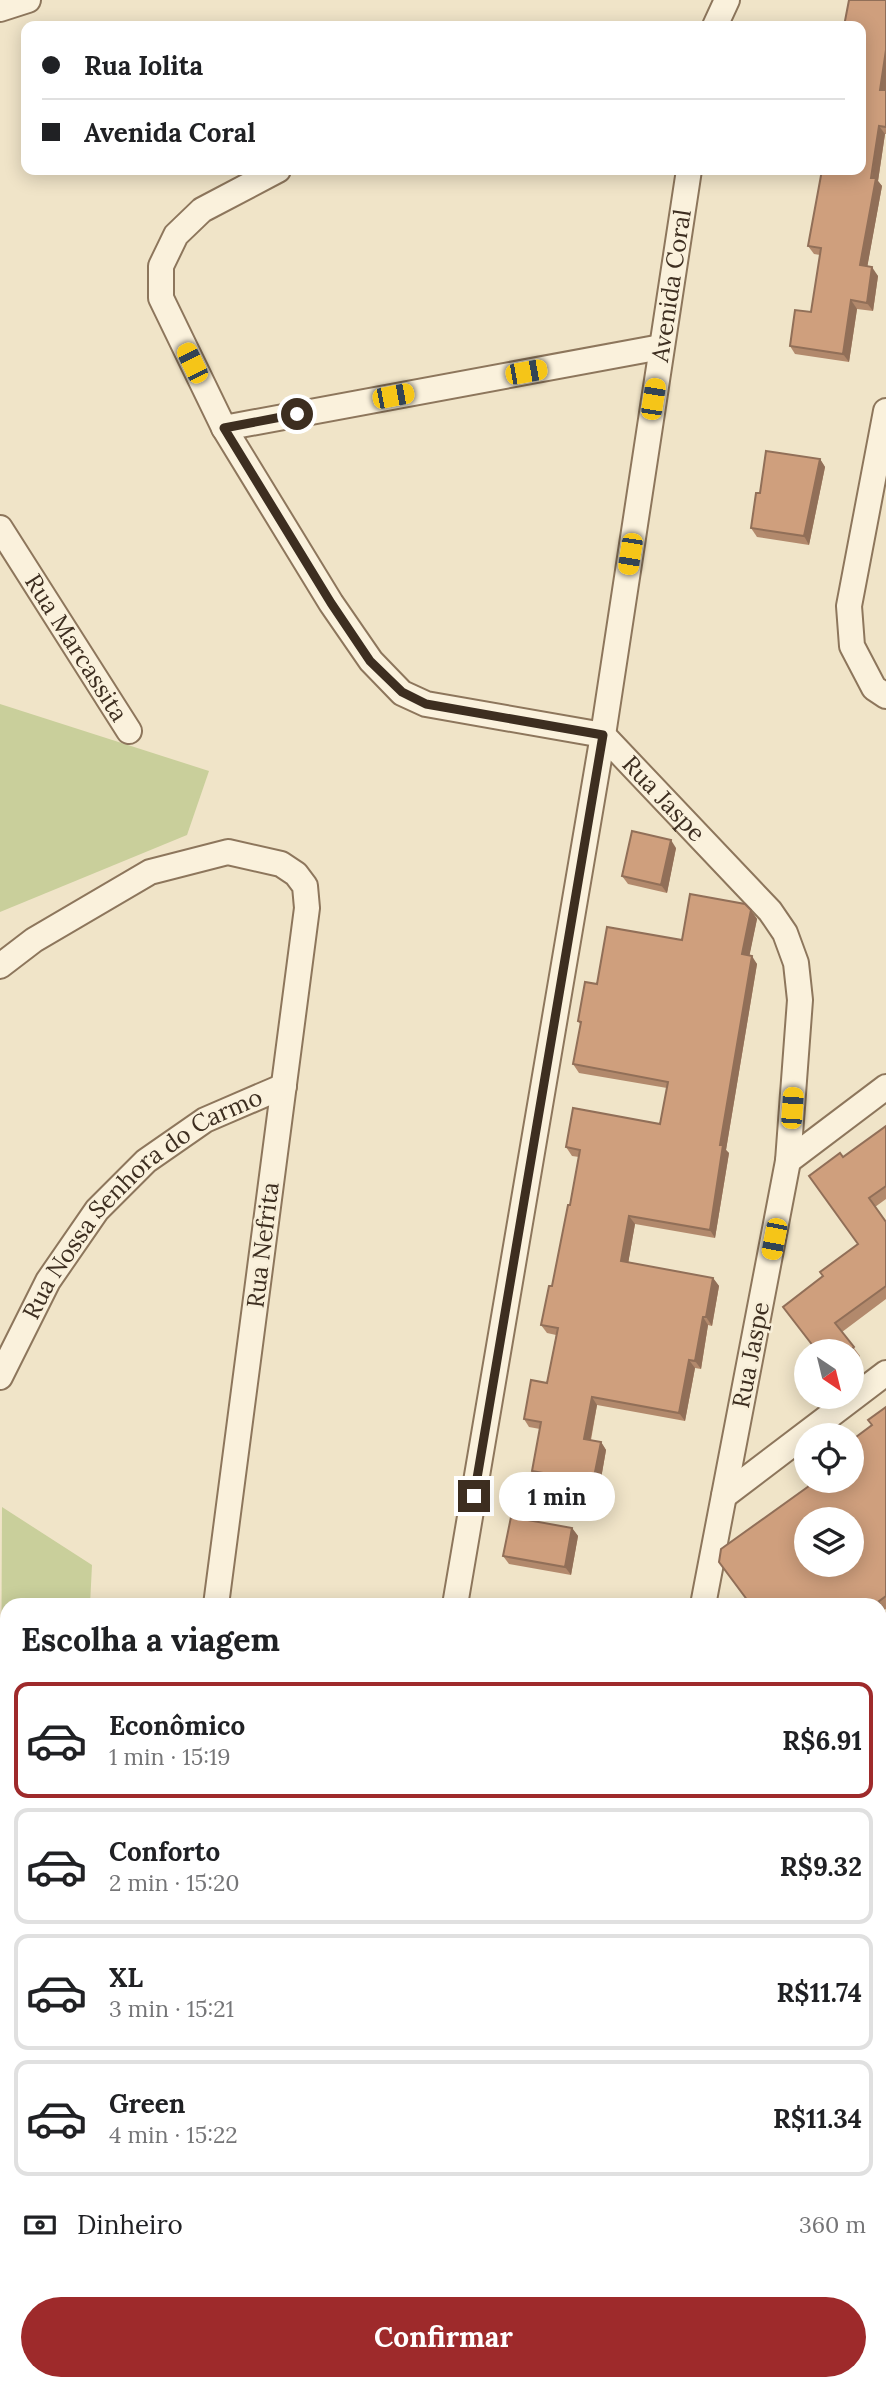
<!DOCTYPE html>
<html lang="pt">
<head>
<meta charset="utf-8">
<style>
	:root { --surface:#fff; --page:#f2f2f2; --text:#202124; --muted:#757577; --line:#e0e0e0; --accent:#9e2a2b }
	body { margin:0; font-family:Lora,serif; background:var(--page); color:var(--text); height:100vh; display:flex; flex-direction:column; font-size:26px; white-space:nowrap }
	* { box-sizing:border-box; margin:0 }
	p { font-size:23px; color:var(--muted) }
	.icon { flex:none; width:38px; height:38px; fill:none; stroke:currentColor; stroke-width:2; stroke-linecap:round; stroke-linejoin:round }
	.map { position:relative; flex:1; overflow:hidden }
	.sheet { position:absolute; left:0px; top:1598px; width:887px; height:793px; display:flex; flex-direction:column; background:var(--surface); border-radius:21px 21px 0 0; box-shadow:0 4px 18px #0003 }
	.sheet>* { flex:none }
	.guide { position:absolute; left:21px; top:21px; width:845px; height:154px; border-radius:14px; box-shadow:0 4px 18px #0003; display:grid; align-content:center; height:154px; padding:0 21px; background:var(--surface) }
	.needle { width:46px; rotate:145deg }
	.fabs { position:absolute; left:794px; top:1339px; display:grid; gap:14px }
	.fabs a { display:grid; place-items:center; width:70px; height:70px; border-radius:50%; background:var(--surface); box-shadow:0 4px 18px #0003; font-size:35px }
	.end { position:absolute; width:32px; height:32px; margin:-16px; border:9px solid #3d2e20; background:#fff; box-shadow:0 0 0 4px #fff }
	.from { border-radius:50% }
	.bubble { position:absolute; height:49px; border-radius:24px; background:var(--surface); box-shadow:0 4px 18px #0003; font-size:23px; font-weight:700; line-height:49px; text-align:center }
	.car { position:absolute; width:21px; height:42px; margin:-21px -10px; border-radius:9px; box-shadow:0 0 5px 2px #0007; background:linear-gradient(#f5c518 24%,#345 0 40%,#f5c518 0 76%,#345 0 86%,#f5c518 0) }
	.guide b { display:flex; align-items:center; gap:24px; height:66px; font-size:26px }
	.guide b+b { border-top:2px solid var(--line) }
	.guide i { width:18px; height:18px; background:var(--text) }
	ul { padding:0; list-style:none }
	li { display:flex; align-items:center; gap:21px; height:116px; margin:0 14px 10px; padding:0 7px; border:4px solid var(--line); border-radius:14px }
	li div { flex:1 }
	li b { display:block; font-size:26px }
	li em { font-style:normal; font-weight:700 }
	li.active { border-color:var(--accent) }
	li>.icon { width:63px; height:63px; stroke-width:1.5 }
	h2 { padding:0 21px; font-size:32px; line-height:84px }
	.pay { display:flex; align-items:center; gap:18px; height:77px; padding:0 21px; font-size:26px }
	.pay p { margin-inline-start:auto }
	.primary-button { display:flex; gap:14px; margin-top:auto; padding:14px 21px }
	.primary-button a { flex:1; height:80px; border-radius:42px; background:var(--accent); color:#fff; font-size:28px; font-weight:700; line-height:80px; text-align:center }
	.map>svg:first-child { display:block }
	.green { fill:#c9cf9b }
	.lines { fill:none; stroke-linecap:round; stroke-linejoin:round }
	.street-casing { stroke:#8d765c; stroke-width:28 }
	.primary-casing { stroke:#5b4430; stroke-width:42 }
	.highway-casing { stroke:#5b4430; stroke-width:42 }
	.street { stroke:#faf1dc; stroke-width:24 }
	.primary { stroke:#f3d9a0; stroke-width:38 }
	.highway { stroke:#e0a458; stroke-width:38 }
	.wall { fill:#b2896c }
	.shaded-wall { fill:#916f58 }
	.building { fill:#cf9f7d; stroke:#916f58; stroke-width:2; fill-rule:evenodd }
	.route { stroke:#3d2e20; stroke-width:9 }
	.labels { text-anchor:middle; stroke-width:5; stroke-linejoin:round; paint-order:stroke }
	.street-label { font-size:24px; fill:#3d2e20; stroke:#f7eed8 }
</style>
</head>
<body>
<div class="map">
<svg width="886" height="2389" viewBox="0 0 886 2389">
	<rect width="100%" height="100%" fill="#f0e4c8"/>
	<!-- green -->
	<g class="green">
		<path d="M0 704 209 771 187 835 0 912Z"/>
		<path d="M2 1507 92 1565 90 1605H7V1942L0 1947Z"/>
		<path d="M0 2241 7 2245V2327L0 2324Z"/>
	</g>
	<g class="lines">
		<!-- street casing -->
		<g class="street-casing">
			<g id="street">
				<path d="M0 9 28 0"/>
				<path d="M715 26 727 0"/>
				<path id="s1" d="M278 170 202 210 176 235 161 266V298L224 428 331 603 371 661 402 693 426 704 603 735 770 911 785 933 796 963 800 1000 788 1161 703 1605"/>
				<path d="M886 411 849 606 852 646 874 688 886 696"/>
				<path d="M224 428 661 347"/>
				<path id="s2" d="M0 528 129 731"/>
				<path d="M0 966 34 940 150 872 228 852 281 864 296 874 305 886 307 908 216 1605"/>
				<path d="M788 1161 886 1087"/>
				<path id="s3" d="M0 1377 48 1281 97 1210 146 1161 205 1120 284 1086"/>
				<path d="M724 1496 886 1373"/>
				<path id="s4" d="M455 1605 603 735 689 170"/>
				<path d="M880 1690 886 1686"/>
				<path d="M880 1860 886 1862"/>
				<path d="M880 1984 886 1980"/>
			</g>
		</g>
		<!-- primary casing -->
		<g class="primary-casing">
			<path id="primary" d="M22 2384 33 2389"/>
		</g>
		<!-- highway casing -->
		<g class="highway-casing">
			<g id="highway">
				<path d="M880 2300 886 2295"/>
				<path d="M771 2389 778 2384"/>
				<path d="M858 2389 864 2384"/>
			</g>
		</g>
		<!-- street -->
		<use href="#street" class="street"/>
		<!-- primary -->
		<use href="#primary" class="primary"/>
		<!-- highway -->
		<use href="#highway" class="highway"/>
	</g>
	<!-- wall -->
	<g class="wall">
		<path d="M886 0V134H885L878 181 882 186 867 267 878 276 873 311 857 309 849 362 795 354 790 346 811 312 820 255 814 254 808 246Z"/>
		<path d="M820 459 825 467 809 545 757 537 751 528 760 493Z"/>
		<path d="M676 848 667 893 628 884 622 876Z"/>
		<path d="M751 910 757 919 749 956 757 964 726 1150 729 1153 715 1238 635 1224 628 1263 713 1278 719 1286 712 1326 708 1325 701 1369 695 1368 685 1421 597 1405 591 1440 601 1442 606 1450 599 1490 537 1479 532 1471 540 1429 529 1427 524 1419 547 1383 556 1335 547 1333 541 1325 552 1286 570 1205 579 1157 572 1156 566 1147 660 1124 667 1088 579 1073 573 1064 581 1025 578 1021 597 984 682 940Z"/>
		<path d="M886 1126V1199L875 1207 886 1222V1299L842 1332 860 1356 852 1363V1351H816L823 1276 858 1244 843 1157Z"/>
		<path d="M886 1407V1609L884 1610 886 1612V1618L880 1623V1605H751L852 1480 872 1425Z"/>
		<path d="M572 1528 578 1536 571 1575 509 1564 503 1556Z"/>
		<path d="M880 1751 886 1759V1803L880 1807Z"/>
	</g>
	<!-- shaded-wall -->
	<g class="shaded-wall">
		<path d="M886 50V98L880 90Z"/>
		<path d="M879 126 885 134 878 181 882 186 866 274 860 265Z"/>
		<path d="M872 267 878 276 873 311 867 303Z"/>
		<path d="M851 300 857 309 849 362 843 354Z"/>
		<path d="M820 459 825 467 809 545 804 536Z"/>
		<path d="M671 840 676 848 667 893 661 885Z"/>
		<path d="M751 910 757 919 748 963 742 954Z"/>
		<path d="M752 956 757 964 726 1150 729 1153 715 1238 710 1230 720 1145Z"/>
		<path d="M629 1216 635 1224 627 1270 621 1261Z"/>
		<path d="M713 1278 719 1286 712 1326 706 1317Z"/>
		<path d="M703 1317 708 1325 701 1369 695 1361Z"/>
		<path d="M689 1360 695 1368 685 1421 679 1413Z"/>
		<path d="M592 1397 597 1405 589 1447 584 1439Z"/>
		<path d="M601 1442 606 1450 599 1490 593 1482Z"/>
		<path d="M572 1528 578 1536 571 1575 565 1567Z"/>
	</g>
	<!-- building -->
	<g class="building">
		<path d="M849 0H886V50L880 90H886V127L879 126 871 178H876L860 265 872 267 867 303 851 300 843 354 790 346 795 310 811 312 821 248 808 246 822 170H861V26H844Z"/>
		<path d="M766 451 820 459 804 536 751 528 756 493H760Z"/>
		<path d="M632 831 671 840 661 885 622 876Z"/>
		<path d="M690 894 745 904 751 910 742 954 752 956 720 1145H723L710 1230 629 1216 621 1261 713 1278 706 1317H703L695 1361 689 1360 679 1413 592 1397 584 1439 601 1442 593 1482 532 1471 541 1422 524 1419 531 1380 547 1383 558 1328 541 1325 549 1286H552L568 1205H570L580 1150 566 1147 573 1108 660 1124 668 1082 573 1064 581 1022 578 1021 585 982 597 984 607 927 682 940Z"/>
		<path d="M886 1126V1186L869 1198 886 1222V1286L835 1323 854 1347 850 1351H817L783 1307 823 1276 820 1272 858 1244 809 1176 840 1153 843 1157Z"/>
		<path d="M886 1407V1596L878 1602 883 1608 880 1610V1605H751L719 1562 721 1549 809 1486 806 1481 807 1480H852V1440L872 1425 868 1420ZM807 1519H852V1564H807Z"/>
		<path d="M511 1517 572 1528 565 1567 503 1556Z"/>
		<path d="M880 1751 886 1759V1791L880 1795Z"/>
	</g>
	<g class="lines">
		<!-- route -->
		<path class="route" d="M297 414 224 428 331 603 370 661 402 692 426 704 603 735 474 1496"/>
	</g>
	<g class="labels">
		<!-- street labels -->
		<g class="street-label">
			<text dy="8" stroke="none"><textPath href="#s4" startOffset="1337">Avenida Coral</textPath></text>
			<text dy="8" stroke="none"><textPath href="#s2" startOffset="142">Rua Marcassita</textPath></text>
			<text dy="8" stroke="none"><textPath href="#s1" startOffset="947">Rua Jaspe</textPath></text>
			<text dy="8" stroke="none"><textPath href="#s3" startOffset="231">Rua Nossa Senhora do Carmo</textPath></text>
			<text transform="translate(263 1245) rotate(-83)" y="8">Rua Nefrita</text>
			<text transform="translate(751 1355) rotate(-79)" y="8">Rua Jaspe</text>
		</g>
	</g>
</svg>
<div class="fabs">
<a><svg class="needle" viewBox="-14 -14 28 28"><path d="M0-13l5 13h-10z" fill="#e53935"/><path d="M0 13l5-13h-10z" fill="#757577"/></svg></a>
<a><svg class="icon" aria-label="locate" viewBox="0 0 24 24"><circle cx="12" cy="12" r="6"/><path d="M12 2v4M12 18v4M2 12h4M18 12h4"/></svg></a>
<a><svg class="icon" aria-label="layers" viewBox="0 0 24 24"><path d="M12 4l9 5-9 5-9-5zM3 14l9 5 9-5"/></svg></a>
</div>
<i class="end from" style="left:297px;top:414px"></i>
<i class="end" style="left:474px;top:1496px"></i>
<div class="bubble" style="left:499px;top:1472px;width:116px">1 min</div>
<i class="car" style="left:192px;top:363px;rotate:334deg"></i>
<i class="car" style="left:526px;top:372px;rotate:80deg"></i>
<i class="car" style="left:393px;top:396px;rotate:79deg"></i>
<i class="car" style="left:653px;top:399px;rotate:9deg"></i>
<i class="car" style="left:630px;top:554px;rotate:189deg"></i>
<i class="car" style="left:792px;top:1108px;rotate:4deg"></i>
<i class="car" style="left:774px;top:1239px;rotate:191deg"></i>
<div class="guide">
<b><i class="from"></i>Rua Iolita</b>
<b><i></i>Avenida Coral</b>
</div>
<section class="sheet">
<h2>Escolha a viagem</h2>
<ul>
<li class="active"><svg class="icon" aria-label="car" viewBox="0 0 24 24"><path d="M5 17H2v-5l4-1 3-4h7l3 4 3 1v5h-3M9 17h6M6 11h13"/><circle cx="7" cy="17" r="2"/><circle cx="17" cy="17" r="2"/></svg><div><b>Econômico</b><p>1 min · 15:19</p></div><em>R$6.91</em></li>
<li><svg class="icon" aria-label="car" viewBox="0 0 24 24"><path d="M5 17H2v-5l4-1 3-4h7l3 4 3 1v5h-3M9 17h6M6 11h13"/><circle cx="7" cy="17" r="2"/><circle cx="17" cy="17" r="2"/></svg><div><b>Conforto</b><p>2 min · 15:20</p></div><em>R$9.32</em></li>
<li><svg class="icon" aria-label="car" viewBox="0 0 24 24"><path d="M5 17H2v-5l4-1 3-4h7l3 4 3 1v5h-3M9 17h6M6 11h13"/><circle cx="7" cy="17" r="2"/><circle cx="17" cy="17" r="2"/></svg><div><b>XL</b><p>3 min · 15:21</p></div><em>R$11.74</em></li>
<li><svg class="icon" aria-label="car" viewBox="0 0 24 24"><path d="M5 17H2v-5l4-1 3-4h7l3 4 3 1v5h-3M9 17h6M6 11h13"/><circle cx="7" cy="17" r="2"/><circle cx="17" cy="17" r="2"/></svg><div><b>Green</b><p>4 min · 15:22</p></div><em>R$11.34</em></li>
</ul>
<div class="pay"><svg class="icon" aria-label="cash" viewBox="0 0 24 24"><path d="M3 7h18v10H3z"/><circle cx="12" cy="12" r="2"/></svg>Dinheiro<p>360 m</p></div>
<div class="primary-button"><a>Confirmar</a></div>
</section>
</div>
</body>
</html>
